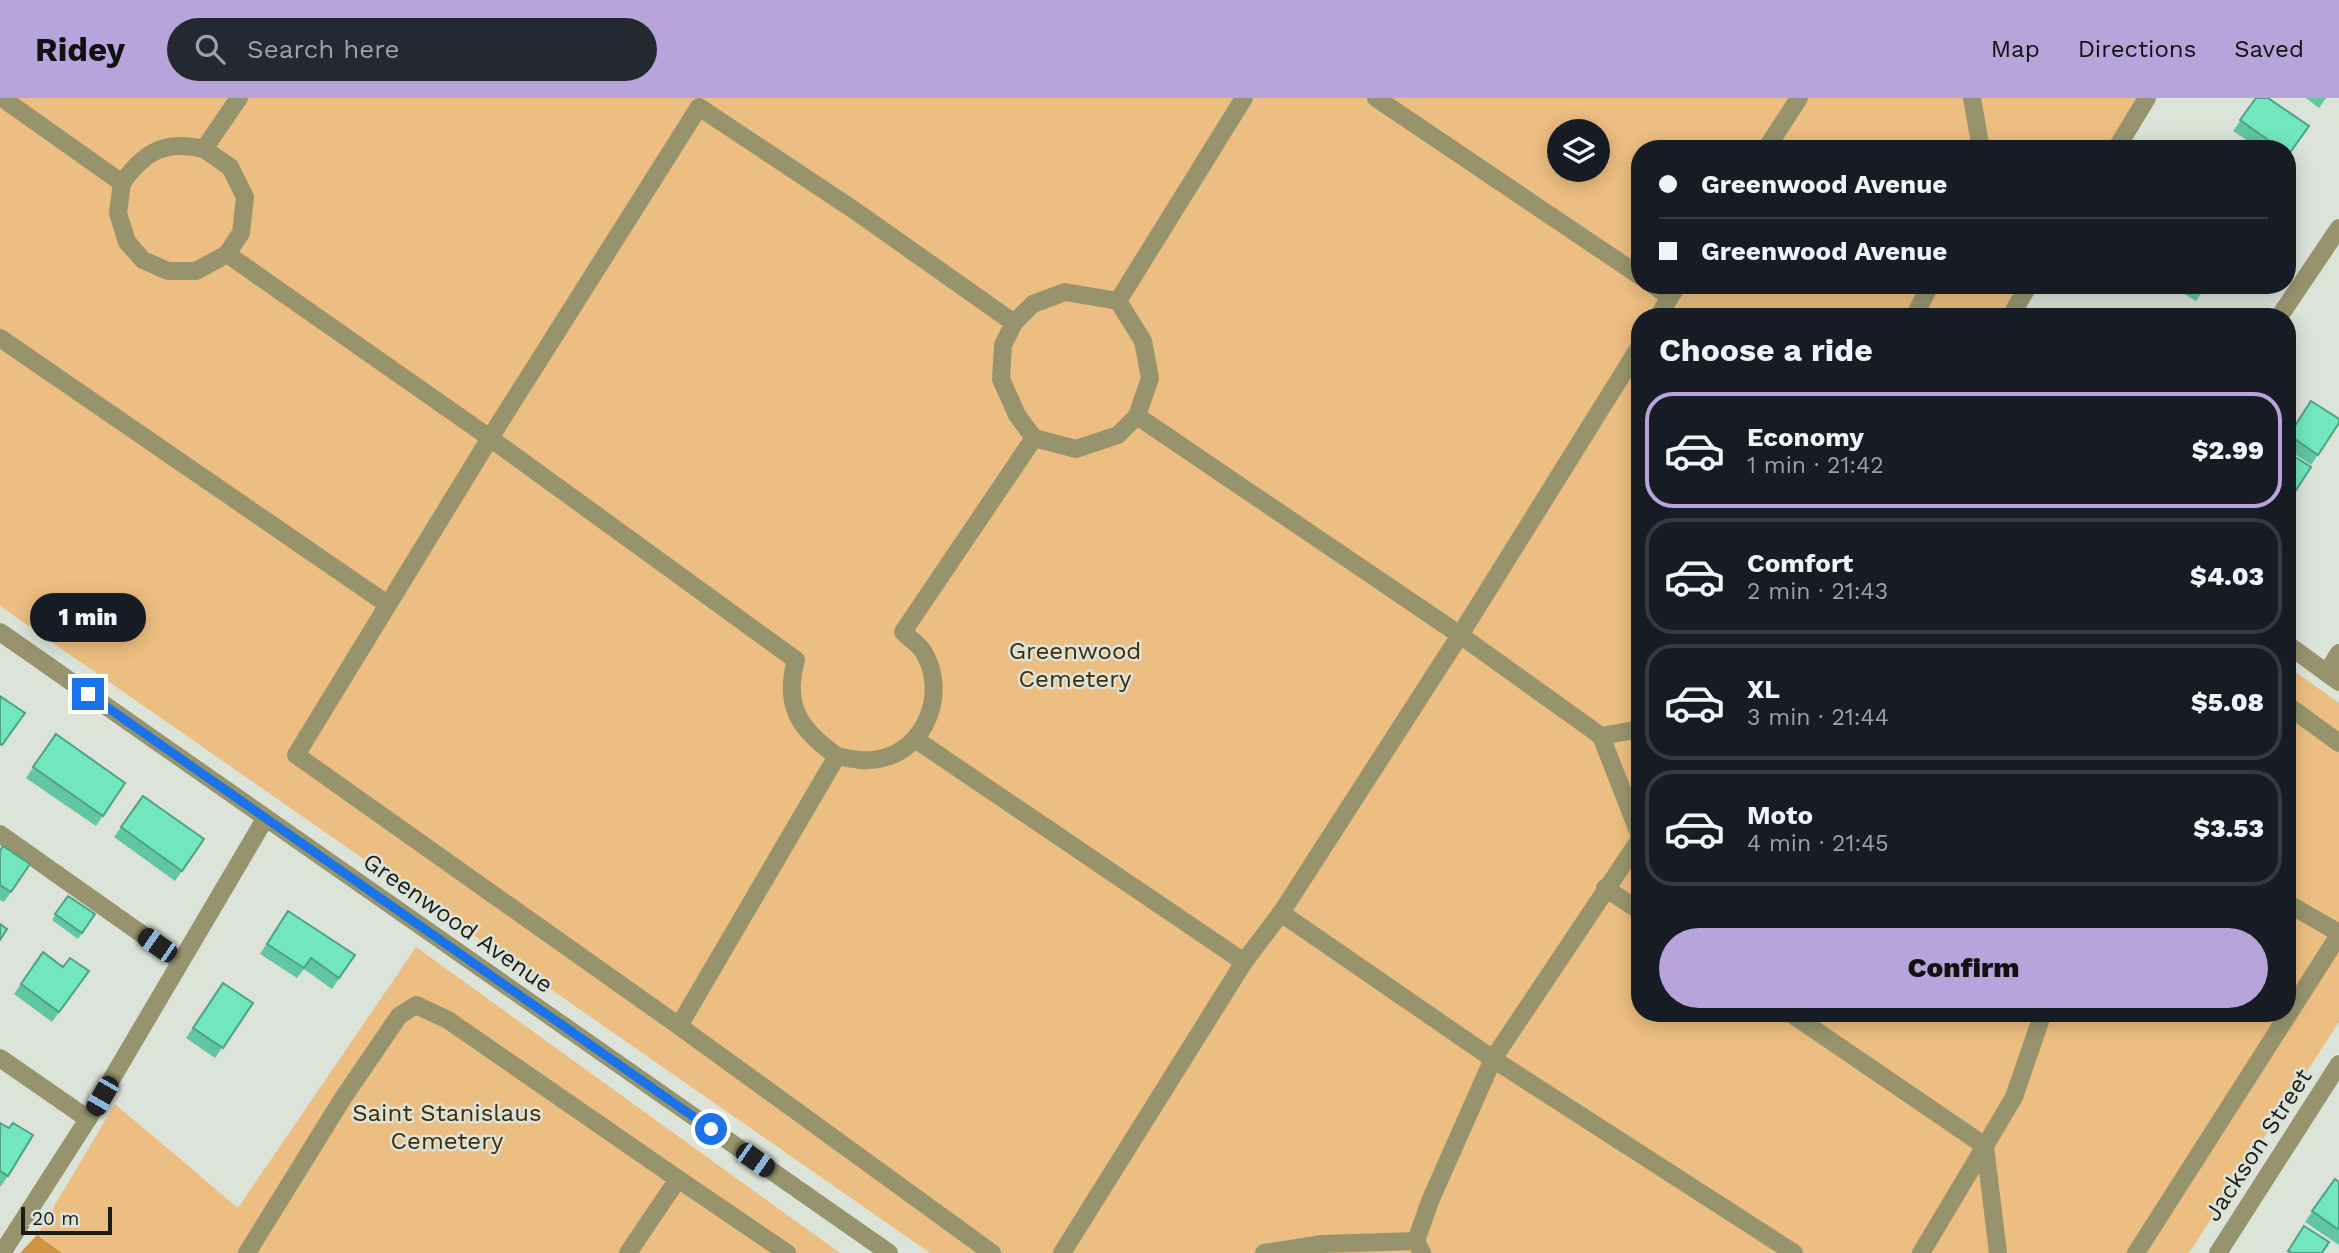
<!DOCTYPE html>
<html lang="en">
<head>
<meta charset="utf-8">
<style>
	:root { --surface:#171b24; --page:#242831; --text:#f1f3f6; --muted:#9ea1a6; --line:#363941; --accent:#b7a4db }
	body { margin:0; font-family:"Work Sans",sans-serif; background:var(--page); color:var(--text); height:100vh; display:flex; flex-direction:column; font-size:26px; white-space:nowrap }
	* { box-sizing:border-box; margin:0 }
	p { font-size:23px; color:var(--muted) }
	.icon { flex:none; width:38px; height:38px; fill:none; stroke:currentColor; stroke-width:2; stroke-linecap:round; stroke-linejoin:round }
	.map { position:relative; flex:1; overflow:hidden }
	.side { position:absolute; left:1631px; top:210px; width:665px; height:714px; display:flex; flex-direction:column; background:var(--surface); border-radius:28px; box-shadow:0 4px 18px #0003 }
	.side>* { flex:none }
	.guide { position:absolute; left:1631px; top:42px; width:665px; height:154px; border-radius:28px; box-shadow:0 4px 18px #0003; display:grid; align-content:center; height:154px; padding:0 28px; background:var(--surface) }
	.controls { position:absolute; left:1547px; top:21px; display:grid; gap:14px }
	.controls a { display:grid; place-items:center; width:63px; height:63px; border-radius:50%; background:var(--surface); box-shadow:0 4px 18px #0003; font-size:35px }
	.scale { position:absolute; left:21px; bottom:18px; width:91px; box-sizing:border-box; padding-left:7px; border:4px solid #191c18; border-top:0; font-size:19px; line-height:24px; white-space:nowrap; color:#191c18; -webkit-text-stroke:5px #dce3d9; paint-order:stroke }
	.end { position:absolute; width:32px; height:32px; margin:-16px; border:9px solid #1a73e8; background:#fff; box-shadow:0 0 0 4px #fff }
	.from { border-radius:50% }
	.bubble { position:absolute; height:49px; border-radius:24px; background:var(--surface); box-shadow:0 4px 18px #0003; font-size:23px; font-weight:800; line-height:49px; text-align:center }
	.car { position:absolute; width:21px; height:42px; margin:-21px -10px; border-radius:9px; box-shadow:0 0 5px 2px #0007; background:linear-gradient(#222 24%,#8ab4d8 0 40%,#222 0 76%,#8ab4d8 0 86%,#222 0) }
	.guide b { display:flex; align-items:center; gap:24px; height:66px; font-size:26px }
	.guide b+b { border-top:2px solid var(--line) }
	.guide i { width:18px; height:18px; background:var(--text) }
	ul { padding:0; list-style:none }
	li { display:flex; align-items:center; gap:21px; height:116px; margin:0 14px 10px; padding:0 14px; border:4px solid var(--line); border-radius:28px }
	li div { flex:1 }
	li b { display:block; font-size:26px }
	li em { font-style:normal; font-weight:800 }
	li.current { border-color:var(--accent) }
	li>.icon { width:63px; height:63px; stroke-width:1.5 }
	h2 { padding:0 28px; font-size:32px; line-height:84px }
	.cta { display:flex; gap:14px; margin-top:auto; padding:14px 28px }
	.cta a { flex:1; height:80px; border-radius:42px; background:var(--accent); color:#111; font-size:28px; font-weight:800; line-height:80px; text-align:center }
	header { display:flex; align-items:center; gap:42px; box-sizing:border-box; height:98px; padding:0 35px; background:var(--accent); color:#111 }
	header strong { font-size:33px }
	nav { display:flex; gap:38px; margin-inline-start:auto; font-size:24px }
	.search { width:490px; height:63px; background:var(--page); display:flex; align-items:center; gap:18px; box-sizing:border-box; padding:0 24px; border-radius:38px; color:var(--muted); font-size:26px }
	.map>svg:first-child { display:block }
	.green { fill:#edbe81; fill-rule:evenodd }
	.forest { fill:#cf9440 }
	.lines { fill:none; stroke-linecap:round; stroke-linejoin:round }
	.service { stroke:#97946d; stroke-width:18 }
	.pedestrian { stroke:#97946d; stroke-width:18 }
	.minor { stroke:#97946d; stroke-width:18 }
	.tertiary { stroke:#97946d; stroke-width:18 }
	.wall { fill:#61c6a4 }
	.building { fill:#71e6bf; stroke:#4fa186; stroke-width:2 }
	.route { stroke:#1a73e8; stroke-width:9 }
	.labels { text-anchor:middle; stroke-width:5; stroke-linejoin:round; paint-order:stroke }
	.park-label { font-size:24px; fill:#432b06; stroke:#dce3d9 }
	.street-label { font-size:24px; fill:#191c18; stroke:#dce3d9 }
</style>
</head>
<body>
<header>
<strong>Ridey</strong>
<div class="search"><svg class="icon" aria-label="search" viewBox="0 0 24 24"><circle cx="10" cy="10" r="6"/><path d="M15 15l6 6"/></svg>Search here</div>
<nav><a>Map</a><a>Directions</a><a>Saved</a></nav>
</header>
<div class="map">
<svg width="2339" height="1155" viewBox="0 0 2339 1155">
	<rect width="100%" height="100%" fill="#dce3d9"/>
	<!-- green -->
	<g class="green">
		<path d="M0 0H2149L2119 51H1640V187H2036L2017 219H1640V915H2287V568L2339 605V924L2189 1155H930L0 508ZM1559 33H1598V72H1559Z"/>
		<path d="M416 849 840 1155H62L37 1137 115 1006 238 1110Z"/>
	</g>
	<!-- forest -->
	<path class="forest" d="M37 1137 62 1155H20Z"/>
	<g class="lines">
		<!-- service -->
		<g class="service">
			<path d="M2116 51 2147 0"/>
			<path d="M2010 219 2029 187"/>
			<path d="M2327 575 2339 555"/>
			<path d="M0 736 180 863"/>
		</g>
		<!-- pedestrian -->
		<g class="pedestrian">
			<path d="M2 0 122 85 118 115 127 144 143 162 168 173H196L227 156"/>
			<path d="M1376 0 1640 178"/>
			<path d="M1972 0 1981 51"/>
			<path d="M204 51 230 69 245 99 241 135 227 156 490 340 699 9 854 112 1014 225"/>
			<path d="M1766 51 1799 0"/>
			<path d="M122 85C145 53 165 42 204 51L239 0"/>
			<path d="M1653 187 1670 199 1678 187"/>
			<path d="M1118 203 1244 0"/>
			<path d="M1658 219 1670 199"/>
			<path d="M1914 219 1930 187"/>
			<path d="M0 240 387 506"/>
			<path d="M1640 248 1460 537 1601 638 1640 631"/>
			<path d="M490 340 796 562C783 608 800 632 837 658L679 928 296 657Z"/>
			<path d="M2287 607 2339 645"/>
			<path d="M1601 638 1640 738"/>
			<path d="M915 641 1244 864 1281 815 1460 537 1137 318"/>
			<path d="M837 658C852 661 864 664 879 661 927 652 948 593 923 553 918 546 909 540 903 534L1034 340 1076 351 1118 337 1137 318 1150 280 1143 243 1118 203 1065 194 1033 206 1014 225 1003 247 1001 281 1017 317 1034 340"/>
			<path d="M1640 741 1493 961 1794 1155"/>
			<path d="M1605 790 1640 813"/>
			<path d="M2287 805 2339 835"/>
			<path d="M1281 815 1493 961 1430 1103 1416 1143"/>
			<path d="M1790 915 1985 1048 2014 999 2043 915"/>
			<path d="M679 928 992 1155"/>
			<path d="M247 1155 343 1000 399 918 416 907 448 922 678 1081"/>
			<path d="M628 1155 678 1081 787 1155"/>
			<path d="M1062 1155 1244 864"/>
			<path d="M1264 1155 1322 1146 1416 1143 1422 1155"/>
			<path d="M1921 1155 1985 1048 1998 1155"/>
			<path d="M2136 1155 2339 837"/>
		</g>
		<!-- minor -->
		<g class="minor">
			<path d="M2279 219 2339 130"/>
			<path d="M2287 546 2339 584"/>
			<path d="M0 960 88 1021"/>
			<path d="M2 1155 88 1021 265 721"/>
			<path d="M2218 1155 2339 966"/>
		</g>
		<!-- tertiary -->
		<path class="tertiary" d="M0 534 889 1155"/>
	</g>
	<!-- wall -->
	<g class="wall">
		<path d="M2256 0 2309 28 2287 59V51H2247L2251 45 2233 33Z"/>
		<path d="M2306 0H2326L2319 10Z"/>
		<path d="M2169 187H2207L2196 203Z"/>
		<path d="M2311 303 2339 325 2311 367 2287 351V338Z"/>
		<path d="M56 636 125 685 96 728 26 680Z"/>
		<path d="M143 698 204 741 175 783 114 739Z"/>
		<path d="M0 752 30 766 4 804 0 802Z"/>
		<path d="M68 798 95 816 78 841 52 822Z"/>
		<path d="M288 813 355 857 332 891 304 871 297 880 260 856Z"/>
		<path d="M43 854 63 869 89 873 52 924 14 896Z"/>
		<path d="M223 885 253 905 215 960 186 940Z"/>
		<path d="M0 1025 9 1030 8 1078 1 1088H0Z"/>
		<path d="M2335 1081 2339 1084V1147L2305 1124Z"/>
	</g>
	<!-- building -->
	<g class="building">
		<path d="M2256 0H2268L2309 28 2289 56 2287 55V51H2281L2240 22Z"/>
		<path d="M2252 44 2261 51H2247Z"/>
		<path d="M2194 187H2207L2204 193Z"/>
		<path d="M2311 303 2339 321V325L2318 357 2289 337Z"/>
		<path d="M2287 354 2311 369 2289 403 2287 402Z"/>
		<path d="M0 598 25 615 2 647 0 646Z"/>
		<path d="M56 636 125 685 103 718 33 669Z"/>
		<path d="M143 698 204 741 182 773 121 729Z"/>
		<path d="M3 748 30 766 11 794 0 787V753Z"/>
		<path d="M68 798 95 816 82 835 55 816Z"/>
		<path d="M288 813 355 857 339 880 311 860 304 870 267 846Z"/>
		<path d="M0 826 7 831 0 842Z"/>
		<path d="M43 854 63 869 70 860 89 873 59 914 21 886Z"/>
		<path d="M223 885 253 905 223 950 193 930Z"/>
		<path d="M0 1025 9 1030 13 1025 33 1037 8 1078 0 1073Z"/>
		<path d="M2335 1081 2339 1084V1132L2312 1113Z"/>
		<path d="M2304 1128 2329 1144 2322 1155H2292L2288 1153Z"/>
	</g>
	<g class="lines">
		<!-- route -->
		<path class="route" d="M88 596 711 1031"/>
	</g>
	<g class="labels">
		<!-- park labels -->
		<g class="park-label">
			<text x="1075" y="561">Greenwood<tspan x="1075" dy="28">Cemetery</tspan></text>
			<text x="447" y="1023">Saint Stanislaus<tspan x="447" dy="28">Cemetery</tspan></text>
		</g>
		<!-- street labels -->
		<g class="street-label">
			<text transform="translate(458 825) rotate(35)" y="8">Greenwood Avenue</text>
			<text transform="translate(2258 1047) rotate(-57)" y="8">Jackson Street</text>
		</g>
	</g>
</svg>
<div class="controls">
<a><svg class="icon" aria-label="layers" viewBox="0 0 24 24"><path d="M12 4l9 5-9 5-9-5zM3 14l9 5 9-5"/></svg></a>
</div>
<div class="scale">20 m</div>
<i class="end from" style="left:711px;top:1031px"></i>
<i class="end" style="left:88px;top:596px"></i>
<div class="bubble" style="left:30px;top:495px;width:116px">1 min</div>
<i class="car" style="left:157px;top:847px;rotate:305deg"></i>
<i class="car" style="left:102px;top:998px;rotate:210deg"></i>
<i class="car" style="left:755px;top:1062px;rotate:125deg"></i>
<div class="guide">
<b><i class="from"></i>Greenwood Avenue</b>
<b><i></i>Greenwood Avenue</b>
</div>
<section class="side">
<h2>Choose a ride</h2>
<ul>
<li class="current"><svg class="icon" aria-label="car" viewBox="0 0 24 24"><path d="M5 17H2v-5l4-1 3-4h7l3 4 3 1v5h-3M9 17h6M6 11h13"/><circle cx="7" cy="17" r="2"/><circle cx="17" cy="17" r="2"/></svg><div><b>Economy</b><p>1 min · 21:42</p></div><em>$2.99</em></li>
<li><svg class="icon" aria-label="car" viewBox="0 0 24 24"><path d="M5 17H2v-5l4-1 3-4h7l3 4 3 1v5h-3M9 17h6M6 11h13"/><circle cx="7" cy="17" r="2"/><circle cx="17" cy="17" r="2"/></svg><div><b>Comfort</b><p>2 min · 21:43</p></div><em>$4.03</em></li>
<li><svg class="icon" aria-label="car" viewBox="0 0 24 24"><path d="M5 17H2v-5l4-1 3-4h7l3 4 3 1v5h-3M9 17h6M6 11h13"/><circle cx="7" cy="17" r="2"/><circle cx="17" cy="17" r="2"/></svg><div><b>XL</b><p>3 min · 21:44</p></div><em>$5.08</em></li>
<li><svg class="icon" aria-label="car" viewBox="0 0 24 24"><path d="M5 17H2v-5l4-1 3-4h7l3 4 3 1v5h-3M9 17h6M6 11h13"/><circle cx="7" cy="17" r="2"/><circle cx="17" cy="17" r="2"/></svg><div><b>Moto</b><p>4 min · 21:45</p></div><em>$3.53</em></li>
</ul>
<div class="cta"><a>Confirm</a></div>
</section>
</div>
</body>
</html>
